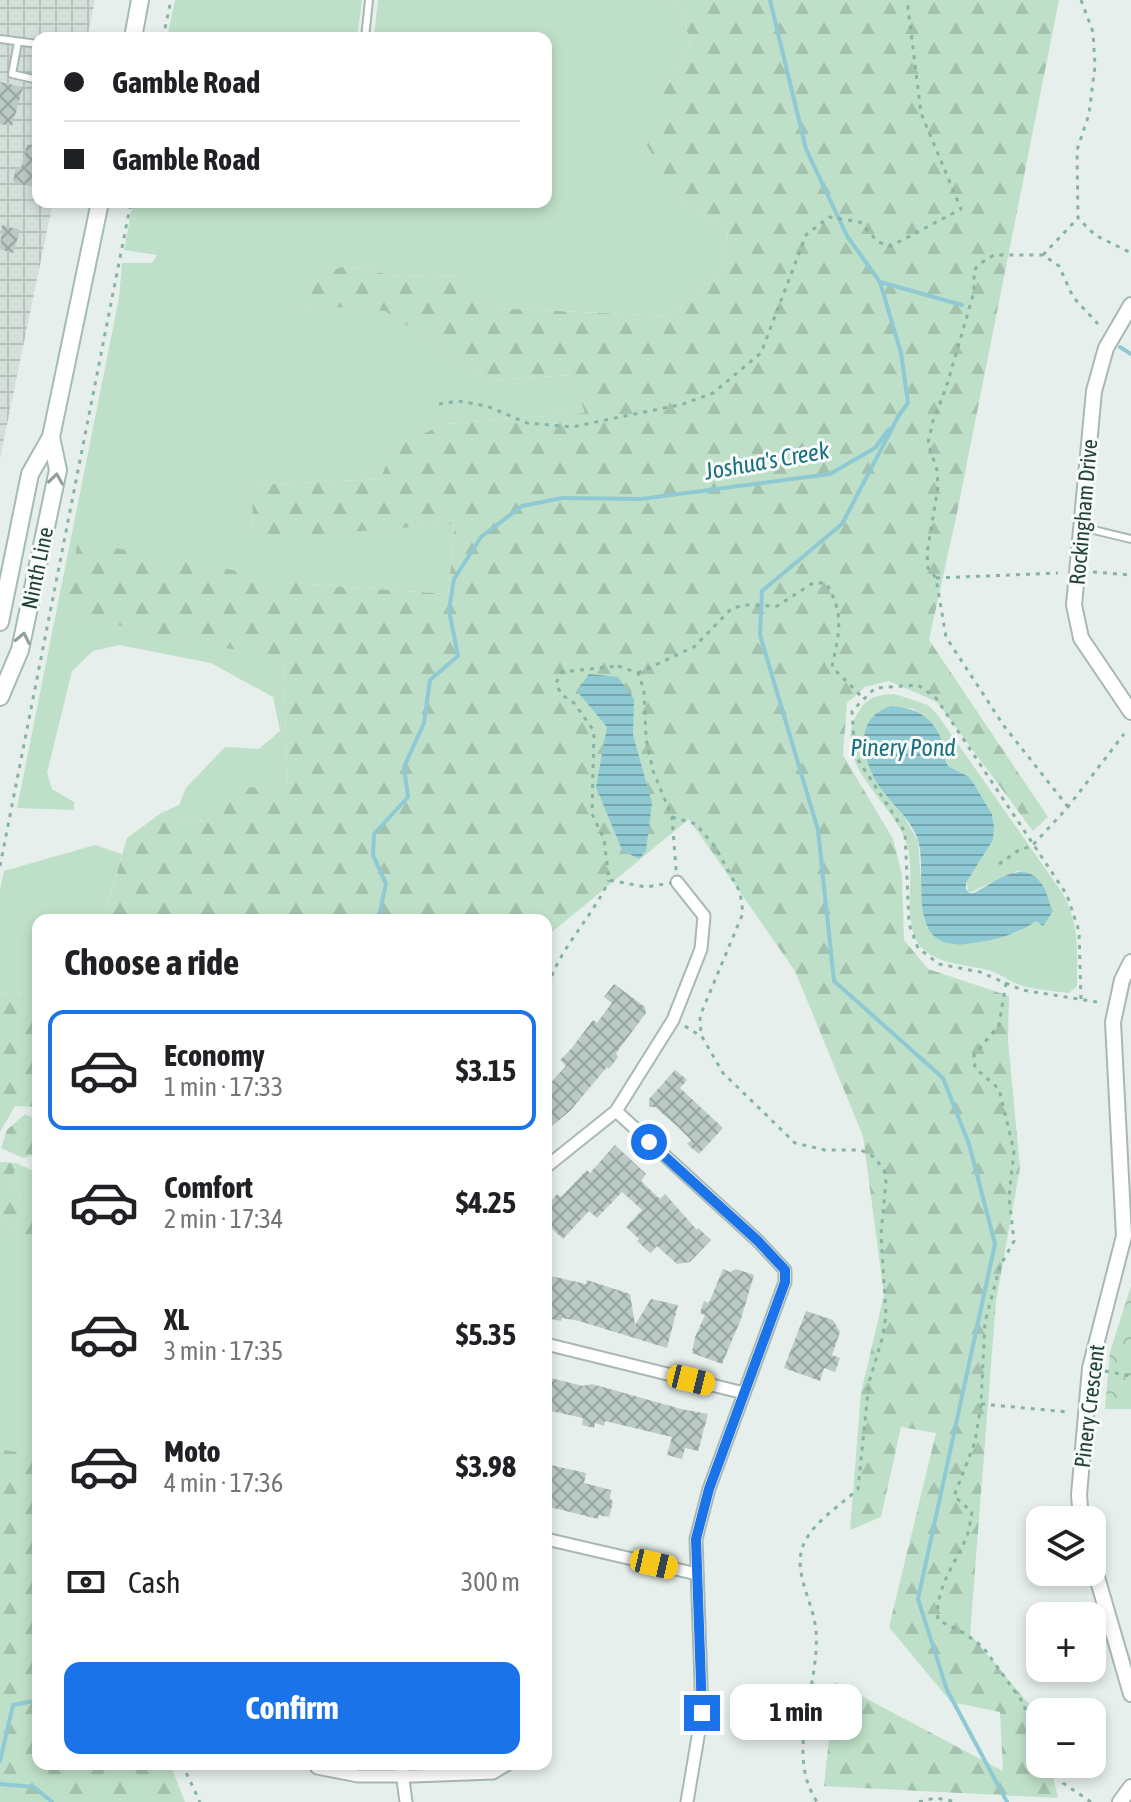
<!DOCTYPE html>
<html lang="en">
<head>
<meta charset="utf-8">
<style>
	:root { --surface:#fff; --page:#f6f6f6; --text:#202124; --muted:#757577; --line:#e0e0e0; --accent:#1a73e8 }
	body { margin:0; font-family:"Asap Condensed",sans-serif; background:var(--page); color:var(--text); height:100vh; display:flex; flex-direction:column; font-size:30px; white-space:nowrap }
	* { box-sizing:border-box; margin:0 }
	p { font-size:26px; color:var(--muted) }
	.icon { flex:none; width:44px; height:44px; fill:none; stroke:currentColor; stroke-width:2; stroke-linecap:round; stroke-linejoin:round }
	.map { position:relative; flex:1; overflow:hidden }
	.panel { position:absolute; left:32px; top:914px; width:520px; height:856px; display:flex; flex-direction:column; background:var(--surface); border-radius:16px; box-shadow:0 4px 12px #0003 }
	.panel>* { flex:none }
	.guide { position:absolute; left:32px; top:32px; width:520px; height:176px; border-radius:16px; box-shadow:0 4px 12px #0003; display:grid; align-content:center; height:176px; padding:0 32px; background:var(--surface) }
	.fabs { position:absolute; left:1026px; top:1506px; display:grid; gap:16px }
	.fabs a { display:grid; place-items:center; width:80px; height:80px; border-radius:16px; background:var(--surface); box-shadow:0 4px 12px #0003; font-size:40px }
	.end { position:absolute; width:36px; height:36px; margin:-18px; border:10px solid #1a73e8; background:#fff; box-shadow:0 0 0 4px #fff }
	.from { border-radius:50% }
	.bubble { position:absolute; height:56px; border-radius:16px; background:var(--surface); box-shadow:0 4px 12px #0003; font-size:26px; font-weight:700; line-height:56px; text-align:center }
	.car { position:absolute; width:24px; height:48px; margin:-24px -12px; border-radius:10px; box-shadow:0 0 6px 2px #0007; background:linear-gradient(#f5c518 24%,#345 0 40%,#f5c518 0 76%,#345 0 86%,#f5c518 0) }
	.guide b { display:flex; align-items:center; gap:28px; height:76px; font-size:30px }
	.guide b+b { border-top:2px solid var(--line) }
	.guide i { width:20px; height:20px; background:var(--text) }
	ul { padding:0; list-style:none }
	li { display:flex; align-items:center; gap:24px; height:120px; margin:0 16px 12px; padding:0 16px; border:4px solid transparent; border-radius:16px }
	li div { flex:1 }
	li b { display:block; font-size:30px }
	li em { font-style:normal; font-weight:700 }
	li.selected { border-color:var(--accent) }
	li>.icon { width:72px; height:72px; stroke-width:1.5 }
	h2 { padding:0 32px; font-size:36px; line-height:96px }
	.pay { display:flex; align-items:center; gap:20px; height:88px; padding:0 32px; font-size:30px }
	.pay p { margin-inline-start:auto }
	.primary-button { display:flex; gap:16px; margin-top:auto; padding:16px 32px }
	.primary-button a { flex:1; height:92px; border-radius:16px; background:var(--accent); color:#fff; font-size:32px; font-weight:700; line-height:92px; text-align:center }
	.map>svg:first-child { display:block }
	.industrial { fill:url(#industrial-grid) }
	.green { fill:#bfe0c8; fill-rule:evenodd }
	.forest { fill:url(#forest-firs) }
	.park { fill:url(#park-crowns) }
	.water { fill:url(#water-rules) }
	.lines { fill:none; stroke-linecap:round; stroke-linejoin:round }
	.stream { stroke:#8ec9d4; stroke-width:4 }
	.building { fill:url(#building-cross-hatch) }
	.service-casing { stroke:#a8b8b2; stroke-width:10 }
	.minor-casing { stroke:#a8b8b2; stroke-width:15 }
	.tertiary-casing { stroke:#a8b8b2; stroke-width:18 }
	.secondary-casing { stroke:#a4bbb3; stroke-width:20 }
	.path { stroke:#86b3a5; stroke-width:3; stroke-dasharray:4 6; stroke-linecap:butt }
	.service { stroke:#fff; stroke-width:6 }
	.minor { stroke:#fff; stroke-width:11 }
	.tertiary { stroke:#fff; stroke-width:14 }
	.secondary { stroke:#fff; stroke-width:16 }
	.oneway { stroke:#92a09c }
	.route { stroke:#1a73e8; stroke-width:10 }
	.labels { text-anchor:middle; stroke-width:6; stroke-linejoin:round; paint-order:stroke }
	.street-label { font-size:22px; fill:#24423a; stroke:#f7fbf9 }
	.water-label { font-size:24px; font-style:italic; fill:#1c6f80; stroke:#f7fbf9 }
</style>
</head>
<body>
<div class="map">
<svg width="1131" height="1802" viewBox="0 0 1131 1802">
	<defs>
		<pattern id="industrial-grid" width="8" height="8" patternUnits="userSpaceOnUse" patternTransform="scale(2)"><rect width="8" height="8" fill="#d4dfda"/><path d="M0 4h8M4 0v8" fill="none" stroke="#b6c1bc"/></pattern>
		<pattern id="forest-firs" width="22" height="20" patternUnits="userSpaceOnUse" patternTransform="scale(2)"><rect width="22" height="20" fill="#bfe0c8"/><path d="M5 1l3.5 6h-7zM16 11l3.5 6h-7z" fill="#a4c1ad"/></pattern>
		<pattern id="park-crowns" width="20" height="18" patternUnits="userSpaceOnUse" patternTransform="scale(2)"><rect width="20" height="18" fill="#bfe0c8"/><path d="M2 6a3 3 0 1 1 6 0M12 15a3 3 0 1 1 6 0" fill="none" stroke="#a4c1ad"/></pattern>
		<pattern id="water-rules" width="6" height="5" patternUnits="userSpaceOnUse" patternTransform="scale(2)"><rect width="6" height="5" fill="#8ec9d4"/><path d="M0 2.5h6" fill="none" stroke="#74a5ad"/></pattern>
		<pattern id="building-cross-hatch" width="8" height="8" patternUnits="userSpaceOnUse" patternTransform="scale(2)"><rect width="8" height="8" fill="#bbcac4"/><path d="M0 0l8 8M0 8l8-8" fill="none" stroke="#98a6a0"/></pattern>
	</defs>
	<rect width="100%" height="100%" fill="#e6efeb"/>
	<!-- industrial -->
	<path class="industrial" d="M0 0H95L87 38H38V202H53L0 458Z"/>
	<!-- green -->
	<g class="green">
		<path d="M175 0H362L357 38H167Z"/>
		<path d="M378 0H671L682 8 690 45 665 90 677 200 728 229 725 268 669 316 494 308 458 275 401 277 345 266 300 304 385 310 489 380 572 375 586 413 445 424 381 479 252 485 253 538 455 524 448 594 307 584 65 614 283 659 288 788 214 823 161 813 179 805 186 788 225 747 259 749 280 731 273 697 211 663 119 645 93 651 72 671 47 773 52 789 74 802V810L17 808 119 298 122 263H152L157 255 124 250 133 202H546V38H374Z"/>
		<path d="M895 694 928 705 937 714 1063 894C1080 925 1077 951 1077 986L1069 993C1055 991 1040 990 1027 987 1015 985 1005 977 994 972 971 964 937 966 920 946 901 921 916 875 907 845 895 803 831 766 856 716 866 697 875 695 895 694ZM891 706 914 709 943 743 948 766 969 777 974 784 992 814 994 827 993 840 966 883 969 893 1017 871C1038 876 1045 888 1050 907L1036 921 1016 933 956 944 927 927 924 918 918 841 898 806 878 784 863 744Z"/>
		<path d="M95 845 122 854 103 920H38V995L0 992V890L4 871Z"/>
		<path d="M16 1163 38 1173V1216L12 1186Z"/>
		<path d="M0 1212 20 1240 38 1234V1456L0 1449Z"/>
	</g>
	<!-- forest -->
	<g class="forest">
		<path d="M671 0H1059L957 513 929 640 1048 817 1033 831 937 702 889 681 865 687 847 703 843 755 893 839 902 874 904 940 928 969 1009 996 1008 1040 1020 1168 996 1301 970 1634 1039 1716 1040 1764H1050L1058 1798 824 1786 835 1682 1003 1771 1000 1712 951 1702 889 1627 936 1433 901 1427 881 1517 850 1530 861 1393 884 1295 863 1136 795 971 689 819 546 937V920H103L127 838 161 813 214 823 228 787 288 788 283 660 64 614 78 541 307 584 448 594 455 524 253 539 252 485 380 479 395 446 445 424 585 413 572 375 489 380 385 311 300 304 297 283 345 266 401 277 461 275 494 308 669 316 725 268 728 229 677 200 647 145 665 90 690 45 682 8Z"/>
		<path d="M0 992 38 995V1107L15 1106 0 1132Z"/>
		<path d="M25 1114 36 1120 37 1154 23 1158 1 1148 7 1130Z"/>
		<path d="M0 1162 16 1163 12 1186 38 1216V1234L20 1240 0 1212Z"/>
		<path d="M0 1449 38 1456V1764H170L185 1802H0Z"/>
	</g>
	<!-- park -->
	<path class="park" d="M1131 1286V1409H1105L1110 1352Z"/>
	<!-- water -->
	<g class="water">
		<path d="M589 674 618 677 634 699 633 735 652 803 646 851 639 859 622 850 596 787 607 727 577 691Z"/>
		<path d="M891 706C915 708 933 716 942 741 945 749 944 758 948 766L969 777 974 784 992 814 994 827 993 840 966 883V889L969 893H974C995 882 1025 856 1043 886 1048 894 1048 903 1053 911L1043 926 1036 921C1015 936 991 941 966 944 902 950 930 874 917 837 908 815 889 802 877 783 861 755 854 718 891 706Z"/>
	</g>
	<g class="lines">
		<!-- stream -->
		<g class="stream">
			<path d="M770 0 806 149 847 236 880 282 901 353 908 403 899 415"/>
			<path d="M880 282 962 305"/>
			<path d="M1120 347 1131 354"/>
			<path d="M899 415 842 524 762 591 760 635 818 830 834 981 943 1078 969 1144 995 1244 918 1599 947 1690 1007 1802"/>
			<path d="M378 920 386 884 373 855 374 834 408 797 404 767 424 723 430 680 458 656 449 610 454 579 481 537 522 506 562 498 641 499 830 474 875 448 889 429"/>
			<path d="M0 1761 13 1705 38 1700"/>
			<path d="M0 1784 34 1787 52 1802"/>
		</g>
	</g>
	<!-- building -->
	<g class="building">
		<path d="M0 82 23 87 12 126 0 124Z"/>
		<path d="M27 144 38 146V188L13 182 16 167 21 168Z"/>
		<path d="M2 225 20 230 13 253 0 249Z"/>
		<path d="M614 984 645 1007 646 1013 616 1053 618 1057 609 1069 607 1067 570 1111 546 1131V1088L566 1066 560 1060 571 1049 593 1020 597 1023 612 1003 604 997Z"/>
		<path d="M675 1070 687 1080 680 1088 723 1128 699 1154 687 1144 691 1140 677 1126 655 1107H649V1099Z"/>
		<path d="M615 1145 646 1174 641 1181 660 1199 665 1194 697 1230 698 1228 711 1240 690 1262 677 1264 657 1246 650 1253 637 1241 639 1239 626 1227 642 1210 622 1192 597 1218 589 1211 563 1239 546 1223V1206L557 1194 561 1197 587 1170 590 1173Z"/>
		<path d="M723 1269 730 1272 736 1269 754 1275 741 1319 722 1364 692 1353 695 1337 705 1315 700 1313 704 1301 709 1303Z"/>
		<path d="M546 1275 586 1284 587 1280 630 1294 635 1325 651 1299 678 1305 667 1348 579 1321 562 1318 561 1321 546 1318Z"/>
		<path d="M806 1311 833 1320 840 1332 832 1355 840 1358 835 1372 824 1368 820 1381 784 1368Z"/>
		<path d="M546 1377 583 1386 592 1384 681 1409 708 1414 698 1451 685 1448 682 1459 667 1455 672 1437 605 1421 604 1426 595 1423 594 1428 582 1425 583 1418 546 1410Z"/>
		<path d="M546 1464 586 1473 584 1483 611 1490 610 1498 613 1502 609 1517 599 1515 598 1519 546 1506Z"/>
	</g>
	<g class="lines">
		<!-- service casing -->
		<g class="service-casing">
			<g id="service">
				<path d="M365 38 369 0"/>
				<path d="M0 39 38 44"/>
				<path d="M18 42 12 74 38 80"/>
				<path d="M1081 527 1131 539"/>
			</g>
		</g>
		<!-- minor casing -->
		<g class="minor-casing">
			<g id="minor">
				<path d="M616 1111 758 1241 785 1270V1282L709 1489 696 1539 702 1713 687 1802"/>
				<path d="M546 1167 616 1111 673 1020 701 949 704 916 677 882"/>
				<path d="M546 1344 744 1393"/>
				<path d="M546 1539 697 1574"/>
				<path d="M314 1764 317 1768 358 1776H413L493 1773 508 1764"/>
				<path d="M401 1764 406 1802"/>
			</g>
		</g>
		<!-- tertiary casing -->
		<g class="tertiary-casing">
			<g id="tertiary">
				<path d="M1131 305 1106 348 1094 391 1074 605 1081 638 1131 712"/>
				<path d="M1081 1520 1079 1495 1090 1368 1124 1236 1113 1022 1122 980 1131 962"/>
				<path d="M1092 1560 1131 1694"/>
				<path d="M1120 1802 1131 1787"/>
			</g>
		</g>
		<!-- secondary casing -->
		<g class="secondary-casing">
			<g id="secondary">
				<path d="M133 38 140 0"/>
				<path d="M0 622 30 474 51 437 100 202"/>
				<path d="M0 697 20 650 58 470 51 437"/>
			</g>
		</g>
		<!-- path -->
		<g class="path">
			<path d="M1081 0 1093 32 1095 66 1089 114 1077 150 1078 218 1095 235 1131 253"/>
			<path d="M163 38 171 0"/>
			<path d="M1043 255 1078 218"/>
			<path d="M439 404 458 401 487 406 527 423 572 427 683 404 713 393 761 353 806 235 829 217 860 222 878 242 891 246 961 209 921 113 907 0"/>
			<path d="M1093 572 1131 575"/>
			<path d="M936 578 1058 573"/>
			<path d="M618 666 638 673 644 690 646 738 653 771 672 817 677 882 646 887 609 880 604 839 592 814 594 731 574 703 561 694 556 683 562 672Z"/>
			<path d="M638 673 694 647 732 608 746 605 777 606 813 583H826C845 615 839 632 832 667L864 699"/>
			<path d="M1068 807 1004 726 946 637 936 578 928 568 927 553 938 487 937 470 928 443 933 421 946 388 974 292V271L978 265 994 255H1043L1059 266 1073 297 1098 324"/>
			<path d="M672 817 696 824 715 847 740 892 743 913 700 1016 701 1035 723 1073 795 1143 825 1150H861L874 1157 884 1170 886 1182 881 1234 886 1316 882 1339 869 1382 858 1489C839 1507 806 1526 801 1553 796 1579 815 1607 816 1632 820 1687 784 1752 817 1802"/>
			<path d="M999 864 1019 850 1032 846 1068 807 1124 734"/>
			<path d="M0 866 131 202"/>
			<path d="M1006 983 999 1025 974 1055 975 1068 999 1089 1014 1151 1009 1197 1014 1241 1000 1266 985 1322 981 1404 975 1442 954 1496 972 1512C970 1522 969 1534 964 1543 952 1568 935 1591 938 1620L964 1633 983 1647 1024 1704 1033 1742 1040 1746"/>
			<path d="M546 995C554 953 592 919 609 880"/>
			<path d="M1081 999 1079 931 1067 895 936 698 918 685 875 688 852 711 855 755 905 832 909 924 918 948 939 964 980 972 1022 990 1097 1002"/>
			<path d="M685 1026 699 1035"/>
			<path d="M1105 1371 1131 1376"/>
			<path d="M981 1404 1068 1412"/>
			<path d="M182 1764 200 1802"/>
			<path d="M1056 1764 1063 1783 1091 1802"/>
			<path d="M919 1802 935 1798 958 1802"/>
		</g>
		<!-- service -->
		<use href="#service" class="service"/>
		<!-- minor -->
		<use href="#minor" class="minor"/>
		<!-- tertiary -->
		<use href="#tertiary" class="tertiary"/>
		<!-- secondary -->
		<use href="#secondary" class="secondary"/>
	</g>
	<!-- one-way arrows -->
	<defs><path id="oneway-chevron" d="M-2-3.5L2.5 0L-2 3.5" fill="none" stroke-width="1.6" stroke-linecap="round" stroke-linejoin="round" transform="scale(2)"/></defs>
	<g class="oneway">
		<use href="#oneway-chevron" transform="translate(56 479) rotate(-82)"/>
		<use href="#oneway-chevron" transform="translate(23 638) rotate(-78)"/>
	</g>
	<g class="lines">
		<!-- route -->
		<path class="route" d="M649 1142 758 1241 785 1270V1282L709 1489 696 1539 702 1713"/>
	</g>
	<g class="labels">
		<!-- street labels -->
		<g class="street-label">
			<text transform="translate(1083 512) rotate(-85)" y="8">Rockingham Drive</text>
			<text transform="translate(37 568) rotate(-78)" y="8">Ninth Line</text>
			<text transform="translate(1089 1406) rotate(-83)" y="8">Pinery Crescent</text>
		</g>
		<!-- water labels -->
		<g class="water-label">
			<text transform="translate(767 461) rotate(-10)" y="8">Joshua's Creek</text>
			<text x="903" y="756">Pinery Pond</text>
		</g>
	</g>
</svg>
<div class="fabs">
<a><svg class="icon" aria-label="layers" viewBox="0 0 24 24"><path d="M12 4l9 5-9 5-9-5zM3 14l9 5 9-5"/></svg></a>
<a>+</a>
<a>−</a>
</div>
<i class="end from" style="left:649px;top:1142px"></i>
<i class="end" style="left:702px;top:1713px"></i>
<div class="bubble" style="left:730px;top:1684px;width:132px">1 min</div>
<i class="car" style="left:691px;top:1380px;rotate:104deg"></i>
<i class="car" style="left:654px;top:1564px;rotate:103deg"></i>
<div class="guide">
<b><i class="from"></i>Gamble Road</b>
<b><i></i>Gamble Road</b>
</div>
<section class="panel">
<h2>Choose a ride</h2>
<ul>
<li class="selected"><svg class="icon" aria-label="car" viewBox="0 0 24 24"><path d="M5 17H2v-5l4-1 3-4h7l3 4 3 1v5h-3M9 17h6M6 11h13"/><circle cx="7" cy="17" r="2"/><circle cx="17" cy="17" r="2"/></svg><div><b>Economy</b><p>1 min · 17:33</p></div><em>$3.15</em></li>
<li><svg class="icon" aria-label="car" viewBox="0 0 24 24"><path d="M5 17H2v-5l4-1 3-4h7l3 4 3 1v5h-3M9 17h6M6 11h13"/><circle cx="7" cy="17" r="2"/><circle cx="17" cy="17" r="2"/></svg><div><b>Comfort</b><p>2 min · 17:34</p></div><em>$4.25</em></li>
<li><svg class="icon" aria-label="car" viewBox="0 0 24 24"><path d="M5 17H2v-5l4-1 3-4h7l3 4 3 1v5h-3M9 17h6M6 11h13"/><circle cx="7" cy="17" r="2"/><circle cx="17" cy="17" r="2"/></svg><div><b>XL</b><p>3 min · 17:35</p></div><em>$5.35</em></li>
<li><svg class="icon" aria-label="car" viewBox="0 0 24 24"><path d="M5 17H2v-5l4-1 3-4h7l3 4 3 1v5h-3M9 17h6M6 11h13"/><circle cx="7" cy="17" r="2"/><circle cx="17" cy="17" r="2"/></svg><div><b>Moto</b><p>4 min · 17:36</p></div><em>$3.98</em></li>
</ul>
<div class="pay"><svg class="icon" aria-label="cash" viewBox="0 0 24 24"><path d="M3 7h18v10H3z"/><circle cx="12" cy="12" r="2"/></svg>Cash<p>300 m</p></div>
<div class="primary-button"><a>Confirm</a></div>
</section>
</div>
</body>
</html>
